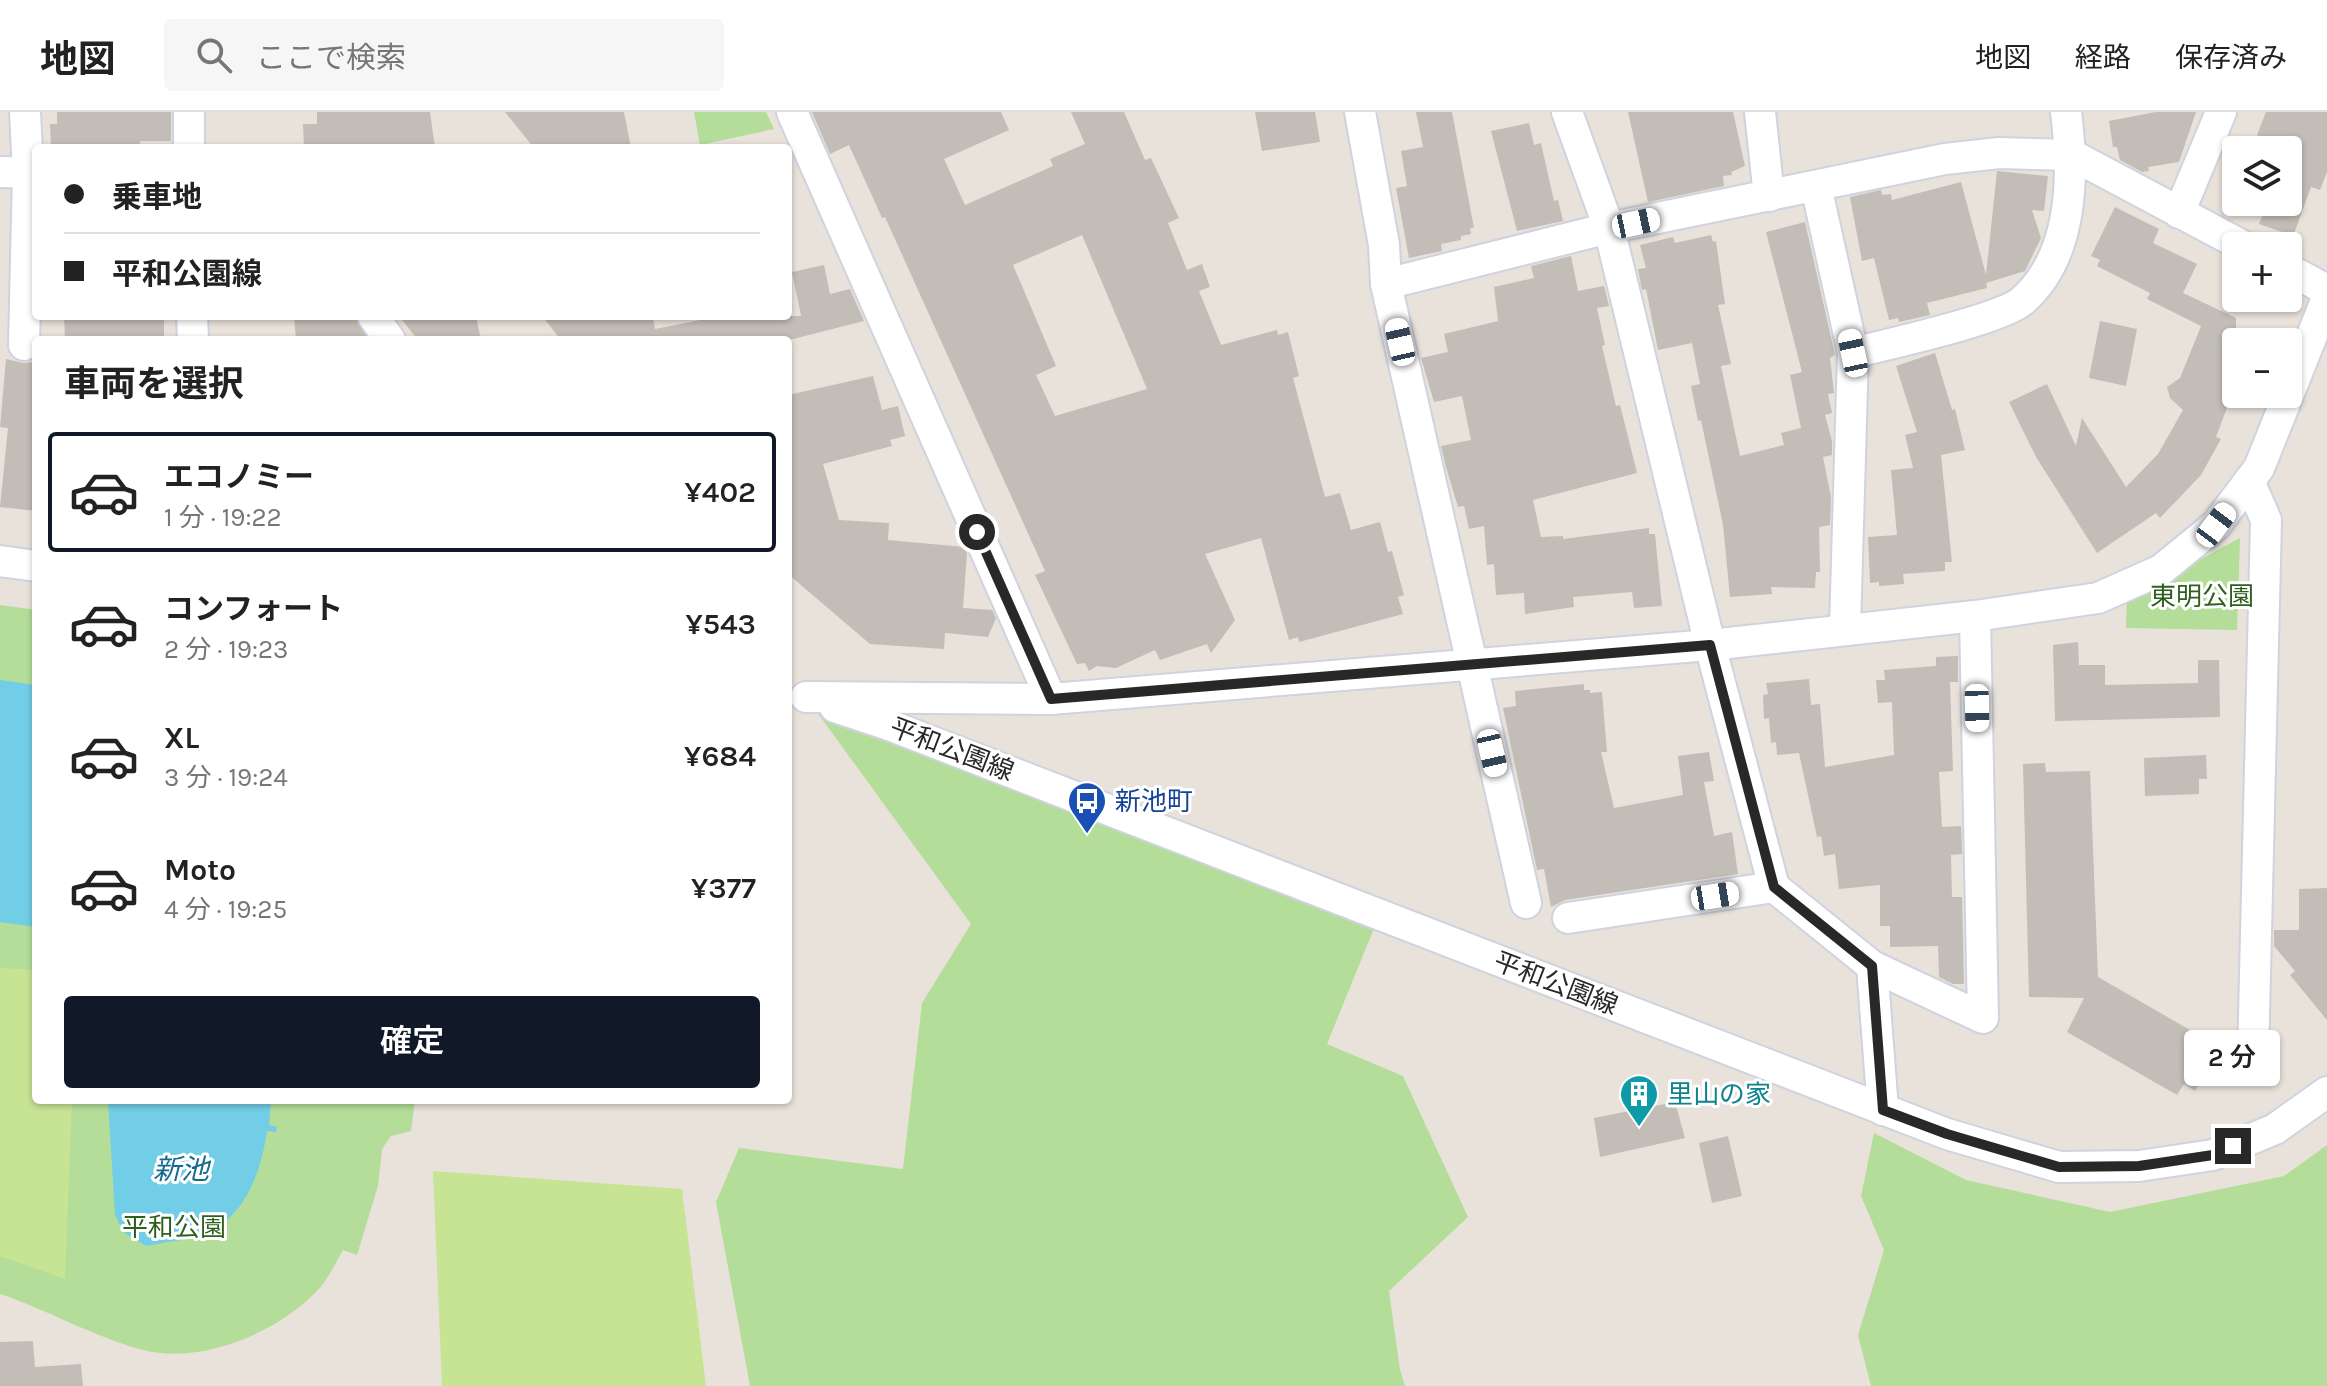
<!DOCTYPE html>
<html lang="ja">
<head>
<meta charset="utf-8">
<style>
	:root { --surface:#fff; --page:#f6f6f6; --text:#222; --muted:#767676; --line:#e0e0e0; --accent:#111827 }
	body { margin:0; font-family:Karla,"Noto Sans JP",sans-serif; background:var(--page); color:var(--text); height:100vh; display:flex; flex-direction:column; font-size:30px; white-space:nowrap }
	* { box-sizing:border-box; margin:0 }
	p { font-size:26px; color:var(--muted) }
	.icon { flex:none; width:44px; height:44px; fill:none; stroke:currentColor; stroke-width:2; stroke-linecap:round; stroke-linejoin:round }
	.map { position:relative; flex:1; overflow:hidden }
	.details { position:absolute; left:32px; top:224px; width:760px; height:768px; display:flex; flex-direction:column; background:var(--surface); border-radius:8px; box-shadow:0 2px 6px #0004 }
	.details>* { flex:none }
	.top-card { position:absolute; left:32px; top:32px; width:760px; height:176px; border-radius:8px; box-shadow:0 2px 6px #0004; display:grid; align-content:center; height:176px; padding:0 32px; background:var(--surface) }
	.buttons { position:absolute; left:2222px; top:24px; display:grid; gap:16px }
	.buttons a { display:grid; place-items:center; width:80px; height:80px; border-radius:8px; background:var(--surface); box-shadow:0 2px 6px #0004; font-size:40px }
	.end { position:absolute; width:36px; height:36px; margin:-18px; border:10px solid #282828; background:#fff; box-shadow:0 0 0 4px #fff }
	.from { border-radius:50% }
	.bubble { position:absolute; height:56px; border-radius:8px; background:var(--surface); box-shadow:0 2px 6px #0004; font-size:26px; font-weight:600; line-height:56px; text-align:center }
	.car { position:absolute; width:24px; height:48px; margin:-24px -12px; border-radius:10px; box-shadow:0 0 6px 2px #0007; background:linear-gradient(#fff 24%,#345 0 40%,#fff 0 76%,#345 0 86%,#fff 0) }
	.top-card b { display:flex; align-items:center; gap:28px; height:76px; font-size:30px }
	.top-card b+b { border-top:2px solid var(--line) }
	.top-card i { width:20px; height:20px; background:var(--text) }
	ul { padding:0; list-style:none }
	li { display:flex; align-items:center; gap:24px; height:120px; margin:0 16px 12px; padding:0 16px; border:4px solid transparent; border-radius:8px }
	li div { flex:1 }
	li b { display:block; font-size:30px }
	li em { font-style:normal; font-weight:600 }
	li.selected { border-color:var(--accent) }
	li>.icon { width:72px; height:72px; stroke-width:1.5 }
	h2 { padding:0 32px; font-size:36px; line-height:96px }
	.button { display:flex; gap:16px; margin-top:auto; padding:16px 32px }
	.button a { flex:1; height:92px; border-radius:8px; background:var(--accent); color:#fff; font-size:32px; font-weight:600; line-height:92px; text-align:center }
	header { display:flex; align-items:center; gap:48px; box-sizing:border-box; height:112px; padding:0 40px; background:var(--surface); border-bottom:2px solid var(--line) }
	header strong { font-size:38px }
	nav { display:flex; gap:44px; margin-inline-start:auto; font-size:28px }
	.search { width:560px; height:72px; background:var(--page); display:flex; align-items:center; gap:20px; box-sizing:border-box; padding:0 28px; border-radius:8px; color:var(--muted); font-size:30px }
	.map>svg:first-child { display:block }
	.green { fill:#b4dd99 }
	.pitch { fill:#c7e495 }
	.water { fill:#72cee6 }
	.building { fill:#c2bdb6; fill-rule:evenodd }
	.lines { fill:none; stroke-linecap:round; stroke-linejoin:round }
	.minor-casing { stroke:#cfd3e0; stroke-width:34 }
	.minor { stroke:#fff; stroke-width:30 }
	.route { stroke:#282828; stroke-width:10 }
	.labels { text-anchor:middle; stroke-width:6; stroke-linejoin:round; paint-order:stroke }
	.park-label { font-size:26px; fill:#2f5f1d; stroke:#fff }
	.street-label { font-size:26px; fill:#282828; stroke:#fff }
	.transit-label { font-size:26px; fill:#164399; stroke:#fff; text-anchor:start }
	.culture-label { font-size:26px; fill:#0d838f; stroke:#fff; text-anchor:start }
	.water-label { font-size:28px; font-style:italic; fill:#156b8e; stroke:#fff }
</style>
</head>
<body>
<header>
<strong>地図</strong>
<div class="search"><svg class="icon" aria-label="search" viewBox="0 0 24 24"><circle cx="10" cy="10" r="6"/><path d="M15 15l6 6"/></svg>ここで検索</div>
<nav><a>地図</a><a>経路</a><a>保存済み</a></nav>
</header>
<div class="map">
<svg width="2327" height="1274" viewBox="0 0 2327 1274">
	<rect width="100%" height="100%" fill="#e9e2da"/>
	<!-- green -->
	<g class="green">
		<path d="M694 0H766L774 17 700 33Z"/>
		<path d="M2240 426 2237 518 2126 516 2127 487Z"/>
		<path d="M0 493 36 498V988H415L411 1019 391 1024 382 1037 378 1074 357 1143 343 1138C335 1152 328 1168 316 1180 276 1221 201 1253 143 1238 94 1225 48 1198 0 1182Z"/>
		<path d="M806 585 1377 809 1327 932 1403 964 1468 1105 1389 1179 1400 1258 1405 1274H750L716 1090 739 1036 903 1057 922 891 971 812Z"/>
		<path d="M1874 1021 1966 1068 2110 1100 2284 1064 2327 1033V1274H1871L1858 1223 1884 1138 1861 1084Z"/>
	</g>
	<!-- pitch -->
	<g class="pitch">
		<path d="M0 856 36 858V988H72L65 1167 0 1144Z"/>
		<path d="M433 1059 682 1077 706 1274H442Z"/>
	</g>
	<!-- water -->
	<g class="water">
		<path d="M0 568 36 573V815L0 810Z"/>
		<path d="M108 988H271L269 1013 277 1015 276 1020 267 1019C261 1060 245 1108 201 1123 184 1129 164 1130 146 1134L123 1120 115 1103Z"/>
	</g>
	<!-- building -->
	<g class="building">
		<path d="M57 0H171V29H140V36H51L50 12H57Z"/>
		<path d="M317 0H430L435 36 304 35 303 12H317Z"/>
		<path d="M505 0H624L631 36H534Z"/>
		<path d="M812 0H1001L1009 18 944 47 965 93 1053 54 1050 47 1085 32 1071 0H1124L1145 48 1151 46 1179 106 1168 111 1187 158 1202 152 1210 175 1199 179 1221 233 1277 218 1278 223 1288 220 1299 264 1293 266 1325 385 1340 381 1351 418 1380 410 1388 440 1392 439 1404 483 1398 485 1403 502 1299 530 1298 525 1289 528 1261 426 1205 442 1235 508 1211 541 1207 532 1160 548 1155 538 1116 556 1097 554 1089 559 1085 551 1077 552 1035 463 1045 459 885 105 882 106 849 33 830 42ZM1082 123 1147 277 1055 304 1036 263 1056 254 1013 153Z"/>
		<path d="M1255 0H1315L1320 30 1262 39Z"/>
		<path d="M1416 0H1452L1474 116H1470L1471 122 1461 124V128L1441 132 1442 139 1409 146 1396 76 1407 74 1401 39 1423 35Z"/>
		<path d="M1628 0H1733L1745 54 1731 60 1732 63 1723 64 1724 74 1648 90Z"/>
		<path d="M2156 0H2196L2179 50 2148 55 2149 59 2142 60 2120 48 2117 35H2113L2109 9Z"/>
		<path d="M2266 0H2327V60L2320 78 2311 75 2291 130 2288 122 2259 112 2268 90H2288L2289 38 2257 23Z"/>
		<path d="M1529 11 1534 33 1541 31 1554 89 1558 88 1563 109 1517 119 1491 19Z"/>
		<path d="M1997 59 2048 64 2044 99 2032 98 2041 126 2025 159 1986 171 1987 176 1927 191 1930 203 1899 210 1898 206 1889 208 1874 146 1862 149 1850 85 1881 78 1882 83 1891 82 1892 88 1961 70 1986 163Z"/>
		<path d="M2115 95 2159 117 2153 131 2197 152 2183 181 2236 206V272L2216 325 2221 327 2201 363 2160 406 2156 401 2097 441 2036 345 2009 290 2047 272 2076 334 2082 306 2126 375 2158 342 2183 298 2170 286 2167 275 2180 266 2201 214 2147 187 2150 181 2097 154 2100 148 2091 144Z"/>
		<path d="M1805 110 1835 243 1830 246 1834 281 1828 282 1832 301 1825 303 1832 329V343L1823 345 1831 385 1830 413 1819 415 1820 460H1816L1815 476 1771 475 1772 482 1730 485 1723 413 1701 308 1698 309 1691 274 1700 272 1692 231 1658 238 1646 177 1642 178 1638 157 1646 156 1640 133 1673 125 1675 131 1711 123 1713 130 1716 129 1725 192 1718 193 1731 252 1721 254 1740 344 1784 333 1781 321 1801 316 1790 263 1802 260 1766 120Z"/>
		<path d="M1571 144 1578 179 1604 174 1609 194 1597 196 1605 233 1602 234 1616 294 1620 293 1637 361 1533 388 1541 425 1563 424V427L1649 416V422H1655L1662 494 1634 496 1632 480 1573 485 1574 495 1525 502 1524 481 1496 483 1494 452 1487 453 1484 414 1469 417 1464 394 1458 395 1446 355 1441 334 1471 328 1462 284 1434 290 1421 246 1448 240 1444 222 1498 209 1494 175 1534 166 1531 154Z"/>
		<path d="M824 153 830 182 850 177 864 209 789 228H561L542 204H653L655 217 721 204H801L792 160Z"/>
		<path d="M64 204H164V226H65Z"/>
		<path d="M294 204H355L368 228H296Z"/>
		<path d="M399 204H476L481 228H418Z"/>
		<path d="M2100 209 2137 217 2126 274 2089 266Z"/>
		<path d="M1935 241 1952 298 1955 297 1965 338 1941 343 1952 450H1945V459L1903 462 1904 472 1879 474V470L1870 471 1868 425 1897 423 1891 358 1913 356 1905 323 1917 320 1896 254Z"/>
		<path d="M6 247 23 251 36 250V399L0 395 8 316 0 315Z"/>
		<path d="M873 264 882 298 898 294 905 324 890 328 892 334 823 352 839 408 889 411 888 428 964 435 967 441 963 496 992 498 996 506 988 525 945 521 944 537 870 532 788 462V283Z"/>
		<path d="M2078 530 2079 553H2105V573L2198 571V548H2219L2220 605 2055 609 2053 533Z"/>
		<path d="M1958 544V570H1950L1953 659 1939 660 1942 715 1961 714 1962 742 1951 743 1952 785H1962L1964 872H1953L1939 865 1938 834 1890 835V814H1880V773L1839 777 1835 742 1824 744 1821 724 1817 725 1799 641 1777 643 1776 630 1771 631 1769 606 1764 607 1763 583 1768 582 1766 571 1809 567 1811 593 1820 592 1825 655 1894 643 1892 590 1878 591 1876 568H1885L1884 558 1936 554V545Z"/>
		<path d="M1584 572V578H1590V581L1602 580 1607 640H1601L1614 696 1683 683 1678 644 1709 640 1714 669 1704 670 1714 724 1732 720 1738 762 1565 788 1551 795 1544 757 1537 758 1503 596 1516 594 1515 579Z"/>
		<path d="M2206 643 2207 667H2199V682L2145 684 2144 646Z"/>
		<path d="M2045 651 2046 660 2090 659 2098 865 2209 929 2197 950 2208 956 2195 979 2184 972 2177 983 2067 920 2084 886 2029 885 2023 652Z"/>
		<path d="M2327 776V908L2290 863 2295 859 2274 834V818H2299V777Z"/>
		<path d="M1675 990 1685 1026 1600 1045 1594 1006Z"/>
		<path d="M1728 1024 1742 1084 1712 1091 1699 1031Z"/>
		<path d="M33 1229 35 1255 81 1252 83 1274H0V1230Z"/>
	</g>
	<g class="lines">
		<!-- minor casing -->
		<g class="minor-casing">
			<g id="minor">
				<path d="M189 0V36"/>
				<path d="M792 0 1051 587"/>
				<path d="M1360 0 1384 133 1386 172 1526 791"/>
				<path d="M1567 0 1609 116 1710 533 1774 775 1872 854 1983 906 1975 504"/>
				<path d="M1760 0 1769 84"/>
				<path d="M0 60 36 61"/>
				<path d="M1816 74 1853 241 1845 516"/>
				<path d="M2179 101 2221 0"/>
				<path d="M2288 157 2327 178"/>
				<path d="M1386 172 1609 116 1945 47 1999 41 2072 43 2243 134"/>
				<path d="M192 204 193 228"/>
				<path d="M373 204 390 228"/>
				<path d="M24 233 28 61 25 0"/>
				<path d="M1853 241C1887 232 2000 208 2022 189 2074 144 2074 62 2066 0"/>
				<path d="M2249 369 2266 408 2253 945"/>
				<path d="M0 449 36 454"/>
				<path d="M806 585 1051 587 1710 533 1975 504 2098 486 2161 458 2216 413 2259 356 2327 186"/>
				<path d="M835 595 889 613 1947 1022 2059 1055 2139 1054 2213 1043 2275 1017 2327 980"/>
				<path d="M1568 806 1774 775"/>
				<path d="M1872 854 1883 998"/>
			</g>
		</g>
		<!-- minor -->
		<use href="#minor" class="minor"/>
	</g>
	<g class="lines">
		<!-- route -->
		<path class="route" d="M977 420 1051 587 1710 533 1774 775 1872 854 1883 998 1947 1022 2059 1055 2139 1054 2213 1043 2233 1034"/>
	</g>
	<!-- icons -->
	<defs>
		<g id="bus-pin" transform="scale(2)"><path d="M0 17L-7.5 6A9.5 9.5 0 1 1 7.5 6Z" fill="#1a4fb4" stroke="#fff"/><path d="M-5-6H5V4H4V6H2V4H-2V6H-4V4H-5ZM-3.5-4V0h7V-4ZM-3.5 1.2v1.5H-2V1.2ZM2 1.2v1.5H3.5V1.2Z" fill="#fff"/></g>
		<g id="building-pin" transform="scale(2)"><path d="M0 17L-7.5 6A9.5 9.5 0 1 1 7.5 6Z" fill="#0f9aa8" stroke="#fff"/><path d="M-4-6H4V6H1V3H-1V6H-4ZM-2.5-4.3h1.7v1.8h-1.7ZM.8-4.3h1.7v1.8H.8ZM-2.5-1h1.7V.8h-1.7ZM.8-1h1.7V.8H.8Z" fill="#fff"/></g>
	</defs>
	<g fill-rule="evenodd">
		<use href="#bus-pin" x="1087" y="689"/>
		<use href="#building-pin" x="1639" y="982"/>
	</g>
	<g class="labels">
		<!-- park labels -->
		<g class="park-label">
			<text x="2202" y="493">東明公園</text>
			<text x="174" y="1124">平和公園</text>
		</g>
		<!-- street labels -->
		<g class="street-label">
			<text transform="translate(952 637) rotate(21)" y="9">平和公園線</text>
			<text transform="translate(1556 871) rotate(21)" y="9">平和公園線</text>
		</g>
		<!-- transit labels -->
		<g class="transit-label">
			<text x="1115" y="698">新池町</text>
		</g>
		<!-- culture labels -->
		<g class="culture-label">
			<text x="1667" y="991">里山の家</text>
		</g>
		<!-- water labels -->
		<g class="water-label">
			<text x="181" y="1067">新池</text>
		</g>
	</g>
</svg>
<div class="buttons">
<a><svg class="icon" aria-label="layers" viewBox="0 0 24 24"><path d="M12 4l9 5-9 5-9-5zM3 14l9 5 9-5"/></svg></a>
<a>+</a>
<a>−</a>
</div>
<i class="end from" style="left:977px;top:420px"></i>
<i class="end" style="left:2233px;top:1034px"></i>
<div class="bubble" style="left:2184px;top:918px;width:96px">2 分</div>
<i class="car" style="left:1636px;top:111px;rotate:78deg"></i>
<i class="car" style="left:1400px;top:230px;rotate:347deg"></i>
<i class="car" style="left:1853px;top:241px;rotate:348deg"></i>
<i class="car" style="left:2216px;top:413px;rotate:37deg"></i>
<i class="car" style="left:1977px;top:596px;rotate:179deg"></i>
<i class="car" style="left:1492px;top:641px;rotate:167deg"></i>
<i class="car" style="left:1715px;top:784px;rotate:81deg"></i>
<div class="top-card">
<b><i class="from"></i>乗車地</b>
<b><i></i>平和公園線</b>
</div>
<section class="details">
<h2>車両を選択</h2>
<ul>
<li class="selected"><svg class="icon" aria-label="car" viewBox="0 0 24 24"><path d="M5 17H2v-5l4-1 3-4h7l3 4 3 1v5h-3M9 17h6M6 11h13"/><circle cx="7" cy="17" r="2"/><circle cx="17" cy="17" r="2"/></svg><div><b>エコノミー</b><p>1 分 · 19:22</p></div><em>¥402</em></li>
<li><svg class="icon" aria-label="car" viewBox="0 0 24 24"><path d="M5 17H2v-5l4-1 3-4h7l3 4 3 1v5h-3M9 17h6M6 11h13"/><circle cx="7" cy="17" r="2"/><circle cx="17" cy="17" r="2"/></svg><div><b>コンフォート</b><p>2 分 · 19:23</p></div><em>¥543</em></li>
<li><svg class="icon" aria-label="car" viewBox="0 0 24 24"><path d="M5 17H2v-5l4-1 3-4h7l3 4 3 1v5h-3M9 17h6M6 11h13"/><circle cx="7" cy="17" r="2"/><circle cx="17" cy="17" r="2"/></svg><div><b>XL</b><p>3 分 · 19:24</p></div><em>¥684</em></li>
<li><svg class="icon" aria-label="car" viewBox="0 0 24 24"><path d="M5 17H2v-5l4-1 3-4h7l3 4 3 1v5h-3M9 17h6M6 11h13"/><circle cx="7" cy="17" r="2"/><circle cx="17" cy="17" r="2"/></svg><div><b>Moto</b><p>4 分 · 19:25</p></div><em>¥377</em></li>
</ul>
<div class="button"><a>確定</a></div>
</section>
</div>
</body>
</html>
